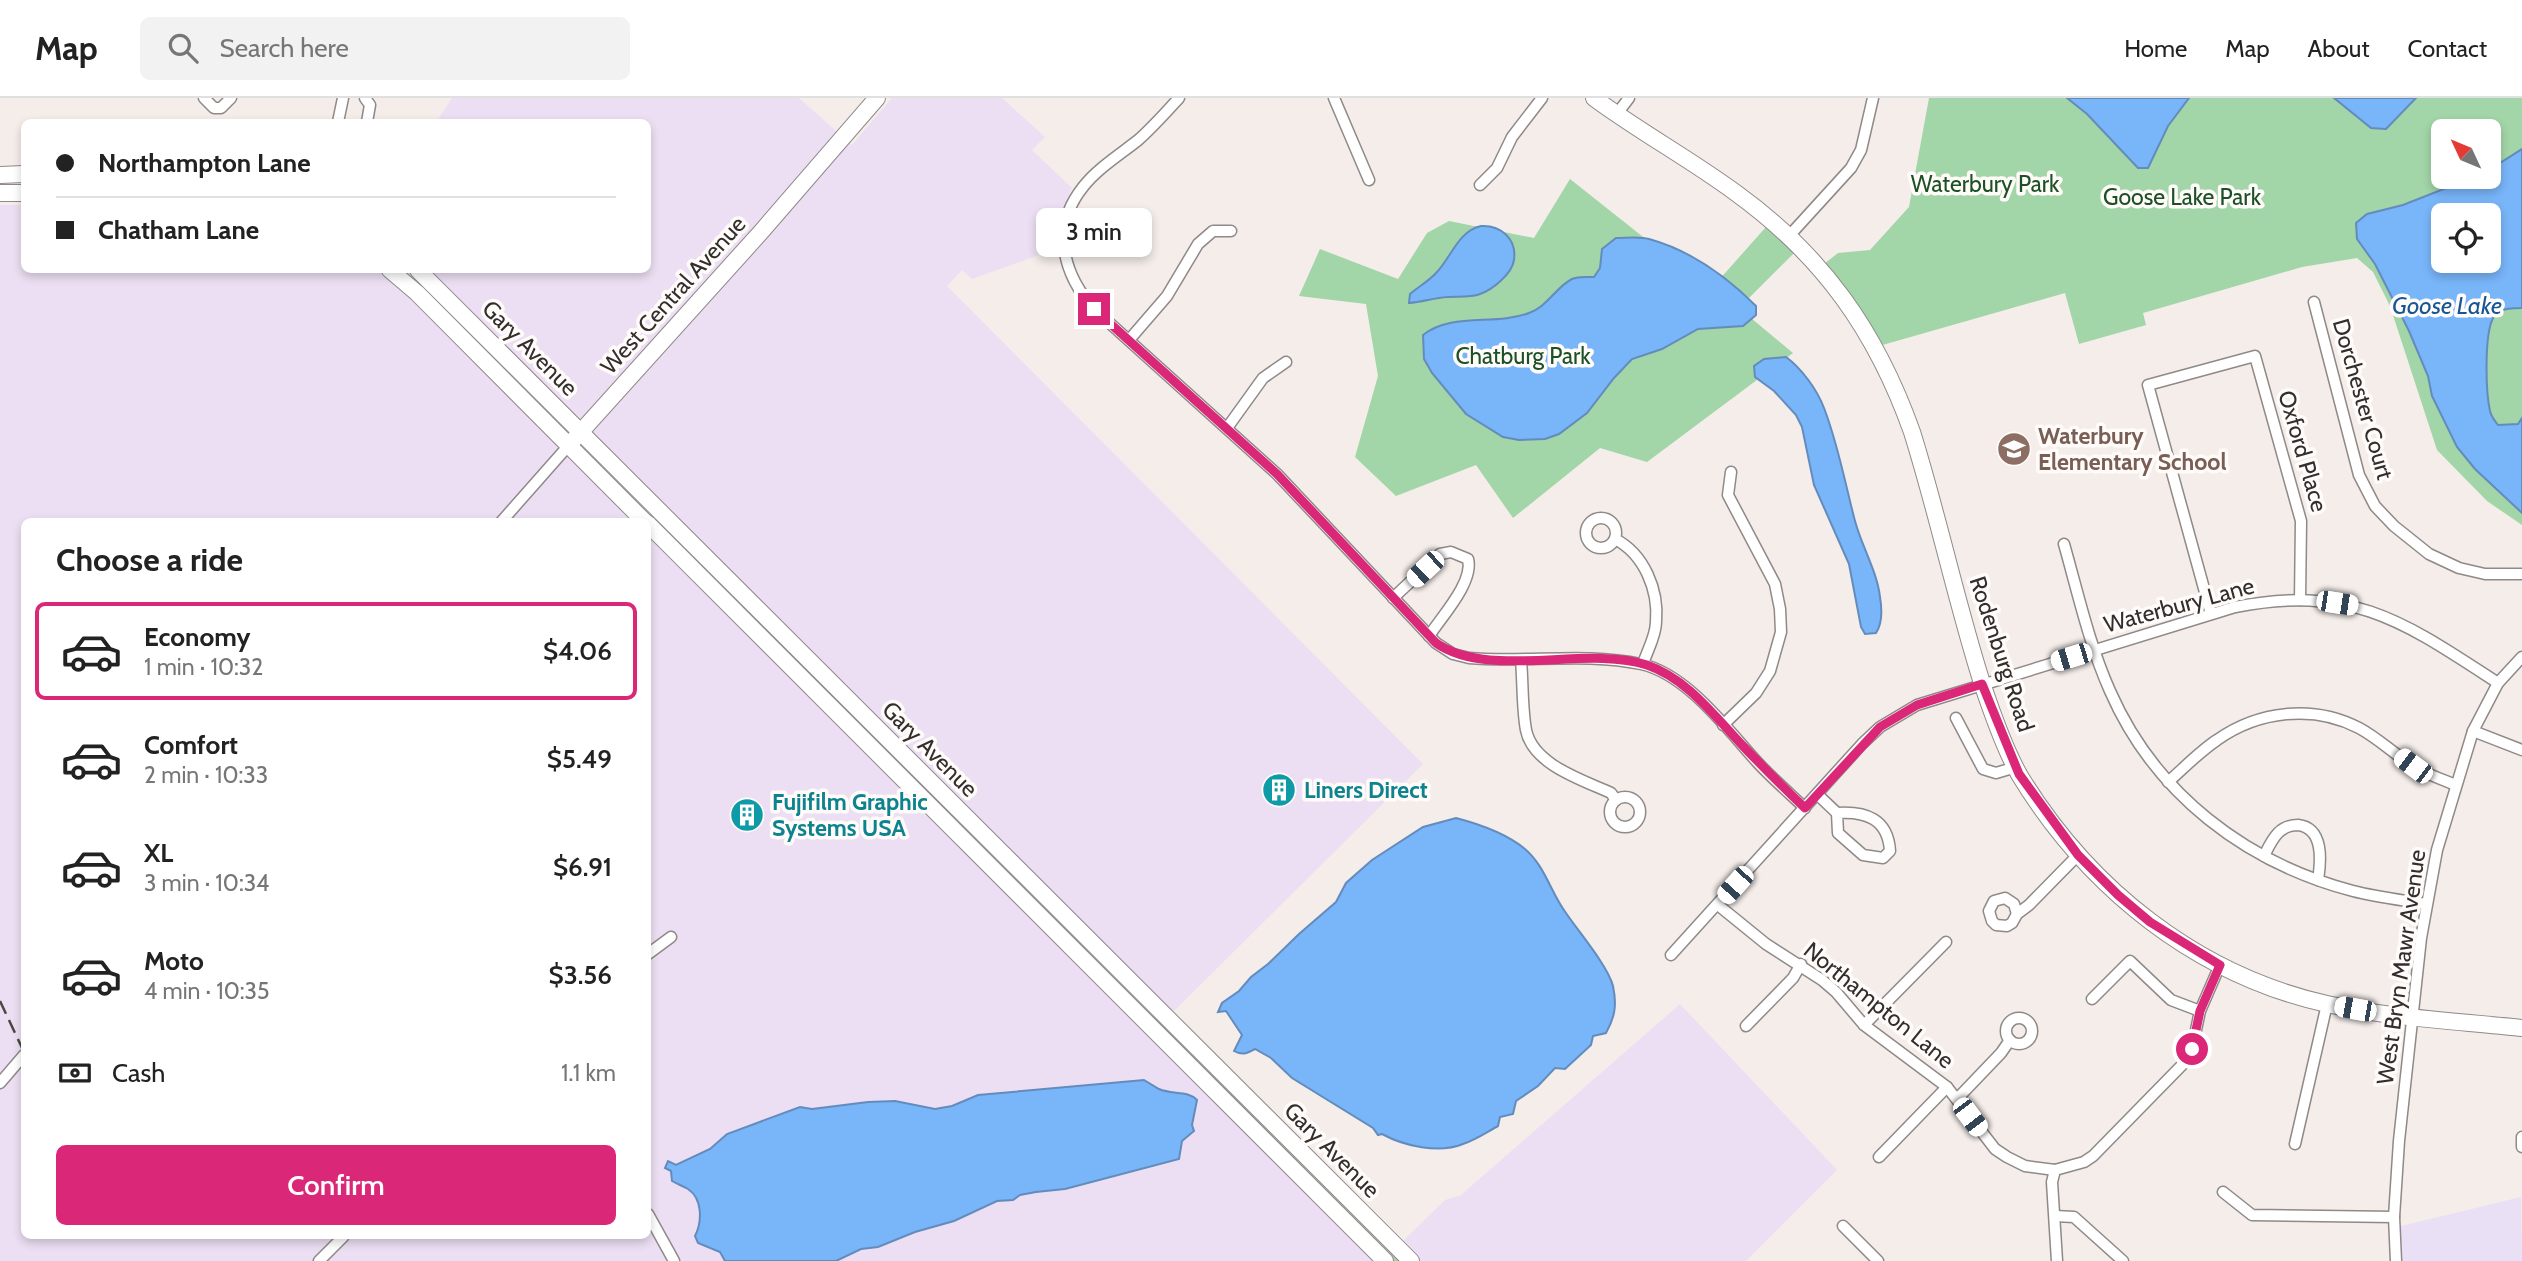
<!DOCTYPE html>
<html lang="en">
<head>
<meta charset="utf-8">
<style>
	:root { --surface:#fff; --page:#f2f2f2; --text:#222; --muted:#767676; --line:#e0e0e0; --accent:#db2777 }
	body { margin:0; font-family:Cabin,sans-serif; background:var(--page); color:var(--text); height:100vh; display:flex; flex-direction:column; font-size:26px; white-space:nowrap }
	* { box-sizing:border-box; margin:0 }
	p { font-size:23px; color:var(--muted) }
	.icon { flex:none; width:38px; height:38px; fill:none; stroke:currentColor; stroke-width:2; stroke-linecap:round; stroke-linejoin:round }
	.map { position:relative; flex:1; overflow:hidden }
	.sheet { position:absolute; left:21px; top:420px; width:630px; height:721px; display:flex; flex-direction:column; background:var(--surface); border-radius:10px; box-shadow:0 4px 10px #0003 }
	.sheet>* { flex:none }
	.hud { position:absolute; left:21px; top:21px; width:630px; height:154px; border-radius:10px; box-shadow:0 4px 10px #0003; display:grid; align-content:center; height:154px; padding:0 35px; background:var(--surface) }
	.needle { width:46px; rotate:314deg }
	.fabs { position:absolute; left:2431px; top:21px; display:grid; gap:14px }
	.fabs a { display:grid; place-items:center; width:70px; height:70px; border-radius:10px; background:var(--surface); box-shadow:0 4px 10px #0003; font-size:35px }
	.end { position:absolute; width:32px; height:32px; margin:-16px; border:9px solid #db2777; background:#fff; box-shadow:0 0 0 4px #fff }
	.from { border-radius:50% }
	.bubble { position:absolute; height:49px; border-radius:10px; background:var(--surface); box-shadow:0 4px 10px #0003; font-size:23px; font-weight:600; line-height:49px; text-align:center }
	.car { position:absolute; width:21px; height:42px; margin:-21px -10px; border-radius:9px; box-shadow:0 0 5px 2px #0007; background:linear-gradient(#fff 24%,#345 0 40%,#fff 0 76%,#345 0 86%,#fff 0) }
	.hud b { display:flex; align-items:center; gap:24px; height:66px; font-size:26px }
	.hud b+b { border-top:2px solid var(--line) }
	.hud i { width:18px; height:18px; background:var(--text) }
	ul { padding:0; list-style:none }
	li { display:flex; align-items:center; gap:21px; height:98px; margin:0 14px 10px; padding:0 21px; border:4px solid transparent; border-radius:10px }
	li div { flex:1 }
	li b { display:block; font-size:26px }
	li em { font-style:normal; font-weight:600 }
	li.active { border-color:var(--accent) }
	li>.icon { width:63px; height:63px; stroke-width:1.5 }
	h2 { padding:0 35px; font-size:32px; line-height:84px }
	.pay { display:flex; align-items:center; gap:18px; height:77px; padding:0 35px; font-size:26px }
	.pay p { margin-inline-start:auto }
	.action { display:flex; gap:14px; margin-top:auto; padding:14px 35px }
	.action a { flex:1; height:80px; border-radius:10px; background:var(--accent); color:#fff; font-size:28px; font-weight:600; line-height:80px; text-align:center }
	header { display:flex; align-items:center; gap:42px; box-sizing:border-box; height:98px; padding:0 35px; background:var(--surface); border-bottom:2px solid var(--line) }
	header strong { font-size:33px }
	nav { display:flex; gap:38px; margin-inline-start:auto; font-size:24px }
	.search { width:490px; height:63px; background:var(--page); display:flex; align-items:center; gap:18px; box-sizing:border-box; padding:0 24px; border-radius:10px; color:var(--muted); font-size:26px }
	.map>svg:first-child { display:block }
	.commercial { fill:#e9e0f5 }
	.industrial { fill:#ecdff3; fill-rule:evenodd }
	.green { fill:#a2d5a7; fill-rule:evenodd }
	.water { fill:#78b5f9; stroke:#638cbc; stroke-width:2; fill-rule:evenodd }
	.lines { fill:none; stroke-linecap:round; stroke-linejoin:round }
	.street-casing { stroke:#8f8987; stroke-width:13 }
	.secondary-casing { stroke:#8f8987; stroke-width:18 }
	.street { stroke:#fff; stroke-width:10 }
	.secondary { stroke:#fff; stroke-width:16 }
	.rail { stroke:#4a4745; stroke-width:2.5; stroke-dasharray:14 7; stroke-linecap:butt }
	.route { stroke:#db2777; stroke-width:9 }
	.labels { text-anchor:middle; stroke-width:7; stroke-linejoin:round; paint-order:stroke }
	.park-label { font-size:23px; fill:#1c5026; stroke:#fffbf9 }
	.street-label { font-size:23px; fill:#312e2d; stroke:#fffbf9 }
	.education-label { font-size:23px; font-weight:bold; fill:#785e54; stroke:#fffbf9; text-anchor:start }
	.culture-label { font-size:23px; font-weight:bold; fill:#0d838f; stroke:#fffbf9; text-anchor:start }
	.water-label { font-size:24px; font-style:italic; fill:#175694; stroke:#fffbf9 }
</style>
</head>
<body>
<header>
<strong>Map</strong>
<div class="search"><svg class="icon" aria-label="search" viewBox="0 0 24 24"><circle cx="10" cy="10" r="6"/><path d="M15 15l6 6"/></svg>Search here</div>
<nav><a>Home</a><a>Map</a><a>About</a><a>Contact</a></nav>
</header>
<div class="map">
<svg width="2522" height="1163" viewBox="0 0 2522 1163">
	<rect width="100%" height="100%" fill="#f4edea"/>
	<!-- commercial -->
	<path class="commercial" d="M2521 1099 2522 1163H2398L2397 1129Z"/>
	<!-- industrial -->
	<path class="industrial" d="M452 0H799L852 47 892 0H1002L1045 39 1032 52 1072 90 1061 115 1057 132 1058 150 972 181 962 172 947 188 1423 666 1171 916 1403 1143 1445 1102 1461 1097 1680 906 1837 1072 1746 1163H0V107H24V172H648V24H436ZM24 424H648V1138H24Z"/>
	<!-- green -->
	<g class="green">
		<path d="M1929 0H2522V427L2487 403 2437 352 2390 208 2373 174 2357 160 2302 169 2143 215 2146 227 2079 246 2065 195 1879 248 1819 170 1838 155 1870 152 1909 109ZM2443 33H2488V79H2443ZM2443 117H2488V163H2443Z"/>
		<path d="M1570 81 1710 192 1766 129 1794 155 1739 210 1793 255 1647 364 1600 350 1513 420 1476 367 1396 398 1355 359 1378 278 1366 206 1299 198 1320 151 1398 181 1427 135 1449 123 1534 140Z"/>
		<path d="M1155 917 1401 1163H1394L1151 920Z"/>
	</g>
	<!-- water -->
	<g class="water">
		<path d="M2067 0H2189L2168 28 2148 70H2138L2087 16Z"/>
		<path d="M2334 0H2416L2386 31 2371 30Z"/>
		<path d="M2522 51V210C2514 210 2503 210 2496 216 2483 228 2486 295 2490 313 2491 318 2494 322 2498 327L2518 326 2522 320V415L2475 371 2457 349 2432 298 2428 278 2409 233 2375 166 2357 141 2356 125 2367 116 2403 107 2474 79H2488L2489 72ZM2488 117V163H2443V117Z"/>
		<path d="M1481 128C1501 127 1517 141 1514 162 1512 176 1492 192 1480 196 1470 200 1457 198 1447 199 1434 200 1422 204 1409 205L1410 196C1418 189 1429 183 1436 175 1451 160 1458 133 1481 128Z"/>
		<path d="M1616 140C1626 140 1639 138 1649 141 1689 152 1726 178 1756 208V217L1743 228 1698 231 1662 251 1632 261 1614 280 1587 315 1559 336 1545 341 1519 342 1503 339 1466 316 1432 275 1424 261 1423 237C1452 214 1495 228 1529 215 1547 209 1556 189 1572 181 1578 178 1587 179 1594 179L1600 170 1602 151Z"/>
		<path d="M1786 259C1801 270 1817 291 1824 310 1838 346 1845 385 1855 423 1862 449 1877 473 1880 499 1882 511 1882 526 1876 535L1865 536 1861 529 1849 466 1814 387 1802 329 1796 317 1774 293 1755 279 1754 268 1764 261Z"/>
		<path d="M1456 720C1479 726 1507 736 1525 751 1545 768 1551 795 1566 815 1578 833 1608 868 1613 888 1617 907 1615 919 1606 935L1593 938 1591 947 1565 971 1555 970 1538 988 1516 1003 1513 1016 1500 1019 1498 1028C1487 1034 1475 1042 1463 1046 1439 1056 1404 1048 1382 1036L1378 1037 1373 1030 1292 980 1271 960 1255 951C1247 955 1243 958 1234 953L1242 937 1226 913 1218 914 1222 905 1239 893 1251 879 1268 866 1299 836 1336 804 1346 785 1372 762 1423 729Z"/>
		<path d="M1144 982C1149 985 1154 988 1159 991 1172 997 1188 992 1197 1002L1192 1027 1194 1033 1182 1043 1179 1061 1065 1091 1036 1094 1020 1097 1013 1102 997 1103 954 1123 915 1134 878 1149 861 1151 836 1163H725L720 1154 698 1145 695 1138C702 1124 703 1101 688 1091 683 1088 677 1086 672 1083L671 1073 665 1070 668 1063 676 1067 710 1051 727 1036 800 1009 812 1011 868 1004 895 1003 935 1011 952 1008 978 997Z"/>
	</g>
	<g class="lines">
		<!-- street casing -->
		<g class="street-casing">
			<g id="street">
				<path d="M204 0 214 10H221L231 0"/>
				<path d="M365 0 370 7 367 24"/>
				<path d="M1179 0C1165 15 1152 30 1137 43 1119 57 1097 71 1083 89 1051 129 1062 175 1094 211L1277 376 1436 545 1453 556 1469 560C1525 565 1585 554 1641 566 1687 576 1727 631 1758 665 1773 681 1789 695 1805 710"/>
				<path d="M1334 0 1369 82"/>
				<path d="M1616 17 1629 0"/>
				<path d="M338 24 343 0"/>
				<path d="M1480 87 1497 70 1512 39 1542 0"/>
				<path d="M1789 138 1851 70 1861 52 1873 0"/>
				<path d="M2314 204 2359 377 2375 408 2394 428 2429 456 2459 470 2485 476H2522"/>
				<path d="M1129 242 1167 198 1198 146 1213 133H1231"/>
				<path d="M1227 330 1263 280 1286 264"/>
				<circle cx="1601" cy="435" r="15"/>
				<path d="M501 424 569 347"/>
				<path d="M1615 441C1644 456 1659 492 1656 524 1656 538 1647 553 1643 566"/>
				<path d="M2064 446C2078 495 2089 546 2110 593 2155 696 2246 765 2353 793 2376 799 2402 802 2426 806"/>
				<path d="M1393 500 1440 456 1451 454 1468 461C1474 484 1442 518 1429 538"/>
				<path d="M2211 516 2148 287 2255 258 2301 423 2300 502"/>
				<path d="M1521 562C1523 585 1522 610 1526 632 1533 667 1583 682 1611 695L1616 702"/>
				<path d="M1956 620 1983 671 1996 675 2016 669"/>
				<path d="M1723 627 1756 595 1770 573 1781 534 1780 511 1775 486 1728 397 1731 374"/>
				<path d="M2473 633 2522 652"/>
				<path d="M2168 684C2184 670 2199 654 2217 642 2258 613 2313 606 2359 630 2378 640 2394 656 2412 667 2425 676 2441 681 2456 687"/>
				<path d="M1817 696 1837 715 1838 735 1863 757 1883 760 1890 753C1888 721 1866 713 1837 715"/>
				<circle cx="1625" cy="714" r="15"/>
				<path d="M2264 758C2268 750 2272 741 2278 735 2283 730 2290 727 2298 727 2324 730 2321 763 2318 782"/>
				<path d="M1718 807 1766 846 1822 882 1836 894 1864 927 1947 989 1995 1051 2007 1059 2025 1068 2055 1072 2084 1064 2093 1058 2185 964 2192 951 2200 913 2220 867"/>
				<path d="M2017 816 2014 806 2005 800 1994 803 1989 813 1992 823 1996 827 2007 828 2012 825 2017 816 2029 807 2078 757"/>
				<path d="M648 856 671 839"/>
				<path d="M1671 857 1862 646 1880 629 1917 607 2235 509C2353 486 2404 524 2498 585"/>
				<path d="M2092 901 2130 863 2171 902 2200 913"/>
				<circle cx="2019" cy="933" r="13"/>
				<path d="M1864 927 1946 844"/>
				<path d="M1746 928 1793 880 1801 866"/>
				<path d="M0 985 24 957"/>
				<path d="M1957 1001 2001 955 2010 942"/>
				<path d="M2522 1039V1049"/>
				<path d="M2295 1046 2327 906"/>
				<path d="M1879 1059 1947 989"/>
				<path d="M2055 1072 2052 1084 2057 1163"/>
				<path d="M2223 1094 2252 1117 2394 1119"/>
				<path d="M648 1116 674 1163"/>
				<path d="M2055 1118 2074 1119 2123 1163"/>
				<path d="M1843 1128 1878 1163"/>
				<path d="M319 1163 344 1138"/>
				<path d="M2396 1163 2394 1119 2399 1043 2421 840 2437 752 2473 633 2498 585 2522 559"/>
			</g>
		</g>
		<!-- secondary casing -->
		<g class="secondary-casing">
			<g id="secondary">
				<path d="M1594 0C1640 34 1690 61 1736 95 1823 158 1876 233 1912 334 1938 417 1956 503 1982 585 1991 612 2006 654 2020 678 2089 791 2197 877 2327 906 2391 920 2457 923 2522 930"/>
				<path d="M0 77 24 76"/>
				<path d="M0 95H24"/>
				<path d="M390 172 417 195 645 424"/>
				<path d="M418 172 1411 1163"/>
				<path d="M569 347 761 134 877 0"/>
				<path d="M648 426 1385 1163"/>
			</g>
		</g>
		<!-- street -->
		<use href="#street" class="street"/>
		<!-- secondary -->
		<use href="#secondary" class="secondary"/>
		<!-- rail -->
		<g class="rail">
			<path d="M0 903 24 954"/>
			<path d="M192 1138H193"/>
		</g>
	</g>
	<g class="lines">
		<!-- route -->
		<path class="route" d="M1094 211 1277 376 1436 545C1489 582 1585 547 1647 567 1688 581 1715 619 1744 649 1764 670 1784 690 1805 710L1880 629 1917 607 1982 586 2019 676 2078 757 2118 797 2150 824 2220 867 2200 913 2192 951"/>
	</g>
	<!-- icons -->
	<defs>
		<g id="school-disc" transform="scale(1.75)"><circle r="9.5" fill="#8d6e63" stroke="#fffbf9"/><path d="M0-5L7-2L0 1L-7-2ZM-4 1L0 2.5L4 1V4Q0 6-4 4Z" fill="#fff"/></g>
		<g id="building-disc" transform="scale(1.75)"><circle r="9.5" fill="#0f9aa8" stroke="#fffbf9"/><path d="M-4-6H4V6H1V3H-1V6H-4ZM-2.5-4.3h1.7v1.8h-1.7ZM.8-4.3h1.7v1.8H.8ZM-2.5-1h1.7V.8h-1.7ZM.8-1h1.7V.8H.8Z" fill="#fff"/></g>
	</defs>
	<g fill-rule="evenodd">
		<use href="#school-disc" x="2014" y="351"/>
		<use href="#building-disc" x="1279" y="692"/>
		<use href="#building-disc" x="747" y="717"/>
	</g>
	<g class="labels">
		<!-- park labels -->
		<g class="park-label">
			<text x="1985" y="94">Waterbury Park</text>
			<text x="2182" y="107">Goose Lake Park</text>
			<text x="1523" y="266">Chatburg Park</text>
		</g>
		<!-- street labels -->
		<g class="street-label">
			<text transform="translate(673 197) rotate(-48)" y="8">West Central Avenue</text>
			<text transform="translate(530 250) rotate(45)" y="8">Gary Avenue</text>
			<text transform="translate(2363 301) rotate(74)" y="8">Dorchester Court</text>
			<text transform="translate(2303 353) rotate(74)" y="8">Oxford Place</text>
			<text transform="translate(2179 507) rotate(-15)" y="8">Waterbury Lane</text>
			<text transform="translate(2002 556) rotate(72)" y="8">Rodenburg Road</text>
			<text transform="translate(930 651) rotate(45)" y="8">Gary Avenue</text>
			<text transform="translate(2401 869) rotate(-82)" y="8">West Bryn Mawr Avenue</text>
			<text transform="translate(1879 907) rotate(39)" y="8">Northampton Lane</text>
			<text transform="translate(1332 1052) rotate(45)" y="8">Gary Avenue</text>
		</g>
		<!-- education labels -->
		<g class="education-label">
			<text x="2038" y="346">Waterbury<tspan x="2038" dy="26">Elementary School</tspan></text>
		</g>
		<!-- culture labels -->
		<g class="culture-label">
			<text x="1304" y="700">Liners Direct</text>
			<text x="772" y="712">Fujifilm Graphic<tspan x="772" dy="26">Systems USA</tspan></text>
		</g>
		<!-- water labels -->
		<g class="water-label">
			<text x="2447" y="216">Goose Lake</text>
		</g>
	</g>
</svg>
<div class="fabs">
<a><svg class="needle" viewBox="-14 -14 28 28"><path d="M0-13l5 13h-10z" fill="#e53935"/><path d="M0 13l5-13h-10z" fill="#767676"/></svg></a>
<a><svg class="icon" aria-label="locate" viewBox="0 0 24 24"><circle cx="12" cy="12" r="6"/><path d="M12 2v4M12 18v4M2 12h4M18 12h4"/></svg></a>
</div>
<i class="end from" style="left:2192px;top:951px"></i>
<i class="end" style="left:1094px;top:211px"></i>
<div class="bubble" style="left:1036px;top:110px;width:116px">3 min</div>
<i class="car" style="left:1425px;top:471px;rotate:227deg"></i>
<i class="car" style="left:2337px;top:505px;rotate:99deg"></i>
<i class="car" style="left:2071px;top:559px;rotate:253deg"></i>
<i class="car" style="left:2413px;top:668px;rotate:307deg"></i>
<i class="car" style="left:1735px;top:787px;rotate:222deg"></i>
<i class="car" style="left:2355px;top:911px;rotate:280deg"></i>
<i class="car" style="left:1970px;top:1019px;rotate:143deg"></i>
<div class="hud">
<b><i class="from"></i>Northampton Lane</b>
<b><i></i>Chatham Lane</b>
</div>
<section class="sheet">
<h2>Choose a ride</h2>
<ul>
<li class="active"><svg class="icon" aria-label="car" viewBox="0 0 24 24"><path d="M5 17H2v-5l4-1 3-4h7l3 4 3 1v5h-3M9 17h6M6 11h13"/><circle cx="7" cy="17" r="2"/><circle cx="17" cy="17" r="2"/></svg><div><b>Economy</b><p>1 min · 10:32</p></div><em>$4.06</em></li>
<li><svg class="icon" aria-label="car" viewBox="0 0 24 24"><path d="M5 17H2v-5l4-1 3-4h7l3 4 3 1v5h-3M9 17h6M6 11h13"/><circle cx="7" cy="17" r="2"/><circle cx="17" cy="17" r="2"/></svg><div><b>Comfort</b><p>2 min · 10:33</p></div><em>$5.49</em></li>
<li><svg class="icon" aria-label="car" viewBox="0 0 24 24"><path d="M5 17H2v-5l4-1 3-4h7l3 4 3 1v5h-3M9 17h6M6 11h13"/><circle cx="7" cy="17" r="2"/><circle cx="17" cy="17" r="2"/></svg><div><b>XL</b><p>3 min · 10:34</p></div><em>$6.91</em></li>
<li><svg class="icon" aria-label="car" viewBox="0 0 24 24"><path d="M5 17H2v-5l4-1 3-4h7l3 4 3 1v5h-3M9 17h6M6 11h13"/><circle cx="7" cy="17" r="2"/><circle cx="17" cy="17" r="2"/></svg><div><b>Moto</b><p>4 min · 10:35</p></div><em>$3.56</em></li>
</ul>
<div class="pay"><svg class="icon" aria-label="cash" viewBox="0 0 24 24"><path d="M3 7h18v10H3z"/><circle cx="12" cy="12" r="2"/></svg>Cash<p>1.1 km</p></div>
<div class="action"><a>Confirm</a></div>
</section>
</div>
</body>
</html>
